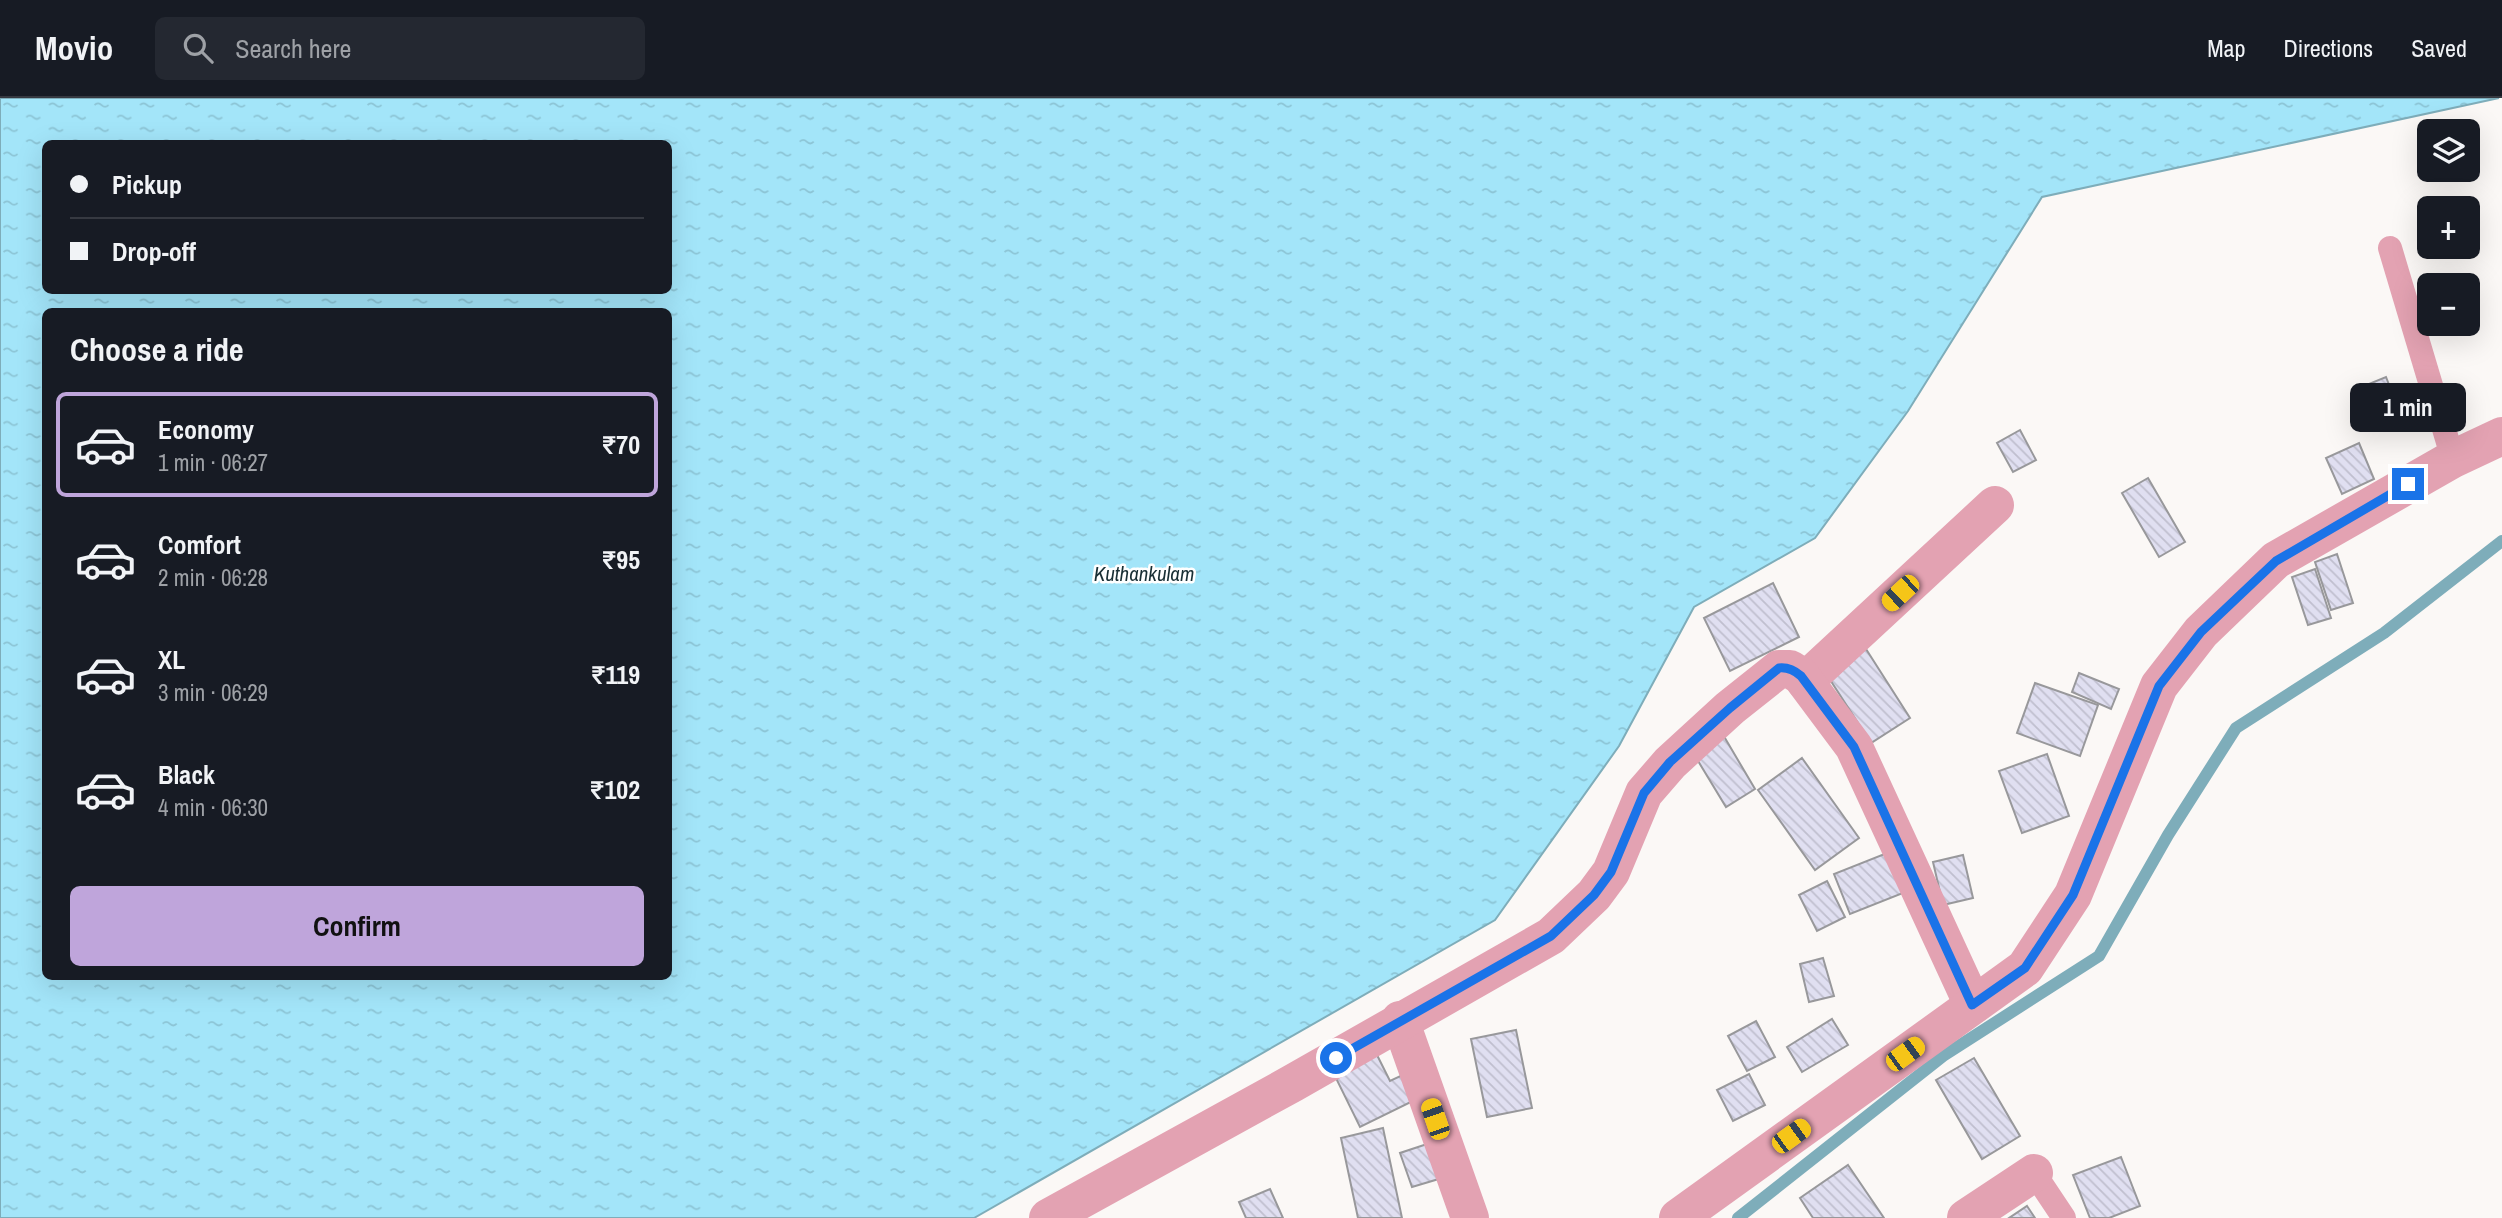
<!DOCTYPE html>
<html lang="en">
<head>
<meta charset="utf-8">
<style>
	:root { --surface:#171b24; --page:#242831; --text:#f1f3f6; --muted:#9ea1a6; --line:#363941; --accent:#bfa5db }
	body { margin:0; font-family:"Archivo Narrow",sans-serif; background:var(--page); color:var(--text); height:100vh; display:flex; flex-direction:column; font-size:26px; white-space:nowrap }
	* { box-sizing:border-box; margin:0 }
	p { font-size:23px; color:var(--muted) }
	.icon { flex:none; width:38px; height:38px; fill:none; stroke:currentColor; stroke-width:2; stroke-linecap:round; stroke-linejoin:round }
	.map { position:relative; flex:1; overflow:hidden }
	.side { position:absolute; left:42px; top:210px; width:630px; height:672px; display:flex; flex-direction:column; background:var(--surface); border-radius:10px; box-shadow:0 7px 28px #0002 }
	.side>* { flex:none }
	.guide { position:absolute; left:42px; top:42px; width:630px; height:154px; border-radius:10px; box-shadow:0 7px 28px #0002; display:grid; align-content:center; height:154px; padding:0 28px; background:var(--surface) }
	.buttons { position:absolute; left:2417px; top:21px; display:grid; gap:14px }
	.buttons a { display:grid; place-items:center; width:63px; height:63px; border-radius:10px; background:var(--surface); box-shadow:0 7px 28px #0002; font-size:35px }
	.end { position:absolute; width:32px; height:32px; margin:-16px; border:9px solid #1a73e8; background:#fff; box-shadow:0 0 0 4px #fff }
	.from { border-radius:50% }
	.bubble { position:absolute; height:49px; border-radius:10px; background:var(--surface); box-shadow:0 7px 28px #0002; font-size:23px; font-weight:700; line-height:49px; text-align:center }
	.car { position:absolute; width:21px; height:42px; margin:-21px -10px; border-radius:9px; box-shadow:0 0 5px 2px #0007; background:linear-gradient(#f5c518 24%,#345 0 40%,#f5c518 0 76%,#345 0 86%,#f5c518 0) }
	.guide b { display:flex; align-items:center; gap:24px; height:66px; font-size:26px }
	.guide b+b { border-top:2px solid var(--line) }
	.guide i { width:18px; height:18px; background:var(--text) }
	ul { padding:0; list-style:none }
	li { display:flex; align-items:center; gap:21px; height:105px; margin:0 14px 10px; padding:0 14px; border:4px solid transparent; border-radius:10px }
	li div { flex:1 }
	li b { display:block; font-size:26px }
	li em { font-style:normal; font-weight:700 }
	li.active { border-color:var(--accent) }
	li>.icon { width:63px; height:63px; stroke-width:1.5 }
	h2 { padding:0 28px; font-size:32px; line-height:84px }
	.primary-button { display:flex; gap:14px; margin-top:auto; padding:14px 28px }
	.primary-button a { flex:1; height:80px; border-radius:10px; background:var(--accent); color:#111; font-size:28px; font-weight:700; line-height:80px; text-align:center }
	header { display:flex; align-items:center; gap:42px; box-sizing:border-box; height:98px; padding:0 35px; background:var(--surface); border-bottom:2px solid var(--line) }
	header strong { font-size:33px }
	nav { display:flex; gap:38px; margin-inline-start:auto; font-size:24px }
	.search { width:490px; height:63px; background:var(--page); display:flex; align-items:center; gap:18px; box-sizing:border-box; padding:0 24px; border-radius:10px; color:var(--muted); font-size:26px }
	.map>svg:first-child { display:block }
	.water { fill:url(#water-ripples); stroke:#7eadba; stroke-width:2; fill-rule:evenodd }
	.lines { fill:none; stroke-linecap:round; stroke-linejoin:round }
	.stream { stroke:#7eadba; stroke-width:12 }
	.building { fill:url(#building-back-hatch); stroke:#98989b; stroke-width:2 }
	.service { stroke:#e3a2b2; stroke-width:24 }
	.minor { stroke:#e3a2b2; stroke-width:38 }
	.route { stroke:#1a73e8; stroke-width:9 }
	.labels { text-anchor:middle; stroke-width:5; stroke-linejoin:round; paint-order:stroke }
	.water-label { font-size:21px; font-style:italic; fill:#192f35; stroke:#fff }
</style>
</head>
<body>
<header>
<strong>Movio</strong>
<div class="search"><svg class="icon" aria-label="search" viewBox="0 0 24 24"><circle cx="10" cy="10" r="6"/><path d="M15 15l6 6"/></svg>Search here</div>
<nav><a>Map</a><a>Directions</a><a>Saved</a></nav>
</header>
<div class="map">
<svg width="2502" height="1120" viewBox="0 0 2502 1120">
	<defs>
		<pattern id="water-ripples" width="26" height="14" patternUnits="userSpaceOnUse" patternTransform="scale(1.75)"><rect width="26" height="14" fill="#a3e5f9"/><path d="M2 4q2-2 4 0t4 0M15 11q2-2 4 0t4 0" fill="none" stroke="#8cc4d5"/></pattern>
		<pattern id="building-back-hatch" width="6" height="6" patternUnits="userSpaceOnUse" patternTransform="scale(1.75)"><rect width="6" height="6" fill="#e0dff1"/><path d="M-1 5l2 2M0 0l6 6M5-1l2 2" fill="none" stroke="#c0bfcf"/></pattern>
	</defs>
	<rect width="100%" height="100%" fill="#fbf8f6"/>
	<!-- water -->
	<path class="water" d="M0 0H2499L2042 99 1908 313 1815 440 1694 509 1619 648 1495 822 974 1120H0ZM46 46H668V192H46ZM46 214H668V878H46Z"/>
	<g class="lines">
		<!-- stream -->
		<path class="stream" d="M1738 1120 1943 958 2099 858 2168 737 2236 630 2384 535 2502 443"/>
	</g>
	<!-- building -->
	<g class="building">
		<path d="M2386 279 2400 315 2368 328 2354 292Z"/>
		<path d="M2020 332 2036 362 2013 374 1997 345Z"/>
		<path d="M2359 345 2374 381 2342 396 2326 360Z"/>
		<path d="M2148 380 2185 444 2159 459 2122 395Z"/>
		<path d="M2337 456 2353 505 2331 512 2315 464Z"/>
		<path d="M2315 471 2331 520 2308 527 2292 479Z"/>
		<path d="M1773 485 1799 539 1730 573 1704 520Z"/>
		<path d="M1866 551 1910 620 1871 645 1827 577Z"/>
		<path d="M2079 575 2119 591 2111 611 2072 594Z"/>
		<path d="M2035 585 2098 607 2080 658 2017 635Z"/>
		<path d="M1722 635 1755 691 1726 709 1692 653Z"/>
		<path d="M2047 656 2069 718 2022 735 1999 673Z"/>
		<path d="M1802 660 1859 740 1815 772 1758 692Z"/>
		<path d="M1887 755 1903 795 1850 816 1834 776Z"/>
		<path d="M1963 757 1973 800 1943 807 1933 764Z"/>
		<path d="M1827 783 1845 819 1817 833 1799 797Z"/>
		<path d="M1823 860 1834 898 1809 904 1800 866Z"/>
		<path d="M1832 921 1848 947 1802 974 1787 949Z"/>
		<path d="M1756 923 1775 959 1747 973 1728 938Z"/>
		<path d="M1516 932 1532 1010 1487 1019 1471 941Z"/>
		<path d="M1374 951 1390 983 1409 974 1421 999 1360 1029 1332 972Z"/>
		<path d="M1974 960 2020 1038 1982 1061 1936 982Z"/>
		<path d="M1749 976 1765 1007 1733 1023 1717 992Z"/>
		<path d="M1383 1030 1402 1120H1358L1341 1040Z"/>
		<path d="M1430 1045 1442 1080 1412 1089 1400 1055Z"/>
		<path d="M2121 1059 2140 1108 2109 1120H2090L2073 1077Z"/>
		<path d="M1848 1067 1884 1120H1813L1800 1100Z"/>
		<path d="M1270 1091 1283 1120H1246L1239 1104Z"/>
		<path d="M2027 1108 2035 1120H2009Z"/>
	</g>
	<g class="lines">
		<!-- service -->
		<g class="service">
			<path d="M2390 150 2453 361"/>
			<path d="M2034 1075 2064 1120"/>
		</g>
		<!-- minor -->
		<g class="minor">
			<path d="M1805 583 1995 407"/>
			<path d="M1400 922 1470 1120"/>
			<path d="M1048 1120 1293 985 1551 838 1594 797 1611 774 1644 695 1670 665 1730 610 1779 571H1790L1801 578 1854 649 1973 907"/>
			<path d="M1678 1120 2025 870 2073 797 2159 588 2201 534 2276 462 2453 361 2502 338"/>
			<path d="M1966 1120 2034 1075"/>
		</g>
	</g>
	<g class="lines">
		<!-- route -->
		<path class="route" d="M1336 960 1551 838 1594 797 1611 774 1644 695 1670 664 1730 610 1779 570C1788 569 1794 572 1801 578L1854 649 1972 907 2025 870 2073 797 2159 588 2201 534 2276 463 2408 386"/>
	</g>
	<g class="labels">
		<!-- water labels -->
		<g class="water-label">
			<text x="1144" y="483">Kuthankulam</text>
		</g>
	</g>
</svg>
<div class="buttons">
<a><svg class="icon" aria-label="layers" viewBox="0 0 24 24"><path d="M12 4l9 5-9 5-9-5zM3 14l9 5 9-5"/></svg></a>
<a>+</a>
<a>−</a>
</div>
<i class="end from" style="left:1336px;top:960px"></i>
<i class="end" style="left:2408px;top:386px"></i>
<div class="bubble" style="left:2350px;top:285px;width:116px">1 min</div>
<i class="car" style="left:1900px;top:495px;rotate:227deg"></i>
<i class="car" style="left:1905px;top:956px;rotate:54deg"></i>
<i class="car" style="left:1435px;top:1021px;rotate:341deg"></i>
<i class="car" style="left:1791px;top:1038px;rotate:54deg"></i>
<div class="guide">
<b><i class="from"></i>Pickup</b>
<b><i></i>Drop-off</b>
</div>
<section class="side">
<h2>Choose a ride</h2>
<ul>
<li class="active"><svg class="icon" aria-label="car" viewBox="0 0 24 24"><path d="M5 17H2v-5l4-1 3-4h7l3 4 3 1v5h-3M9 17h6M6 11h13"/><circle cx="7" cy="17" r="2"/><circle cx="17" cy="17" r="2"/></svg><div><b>Economy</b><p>1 min · 06:27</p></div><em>₹70</em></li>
<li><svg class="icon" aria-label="car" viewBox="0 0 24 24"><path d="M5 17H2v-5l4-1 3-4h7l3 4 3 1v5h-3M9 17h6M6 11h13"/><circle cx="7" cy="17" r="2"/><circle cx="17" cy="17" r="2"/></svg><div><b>Comfort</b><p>2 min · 06:28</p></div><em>₹95</em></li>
<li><svg class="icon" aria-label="car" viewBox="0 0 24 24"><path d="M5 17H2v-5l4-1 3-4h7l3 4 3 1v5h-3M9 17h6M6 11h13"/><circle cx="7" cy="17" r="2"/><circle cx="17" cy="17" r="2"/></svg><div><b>XL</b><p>3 min · 06:29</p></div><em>₹119</em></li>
<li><svg class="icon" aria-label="car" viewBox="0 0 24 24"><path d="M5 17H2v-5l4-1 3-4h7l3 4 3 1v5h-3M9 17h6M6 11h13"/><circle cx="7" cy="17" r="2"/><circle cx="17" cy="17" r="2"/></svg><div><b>Black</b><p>4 min · 06:30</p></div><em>₹102</em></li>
</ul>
<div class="primary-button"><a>Confirm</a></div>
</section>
</div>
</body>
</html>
